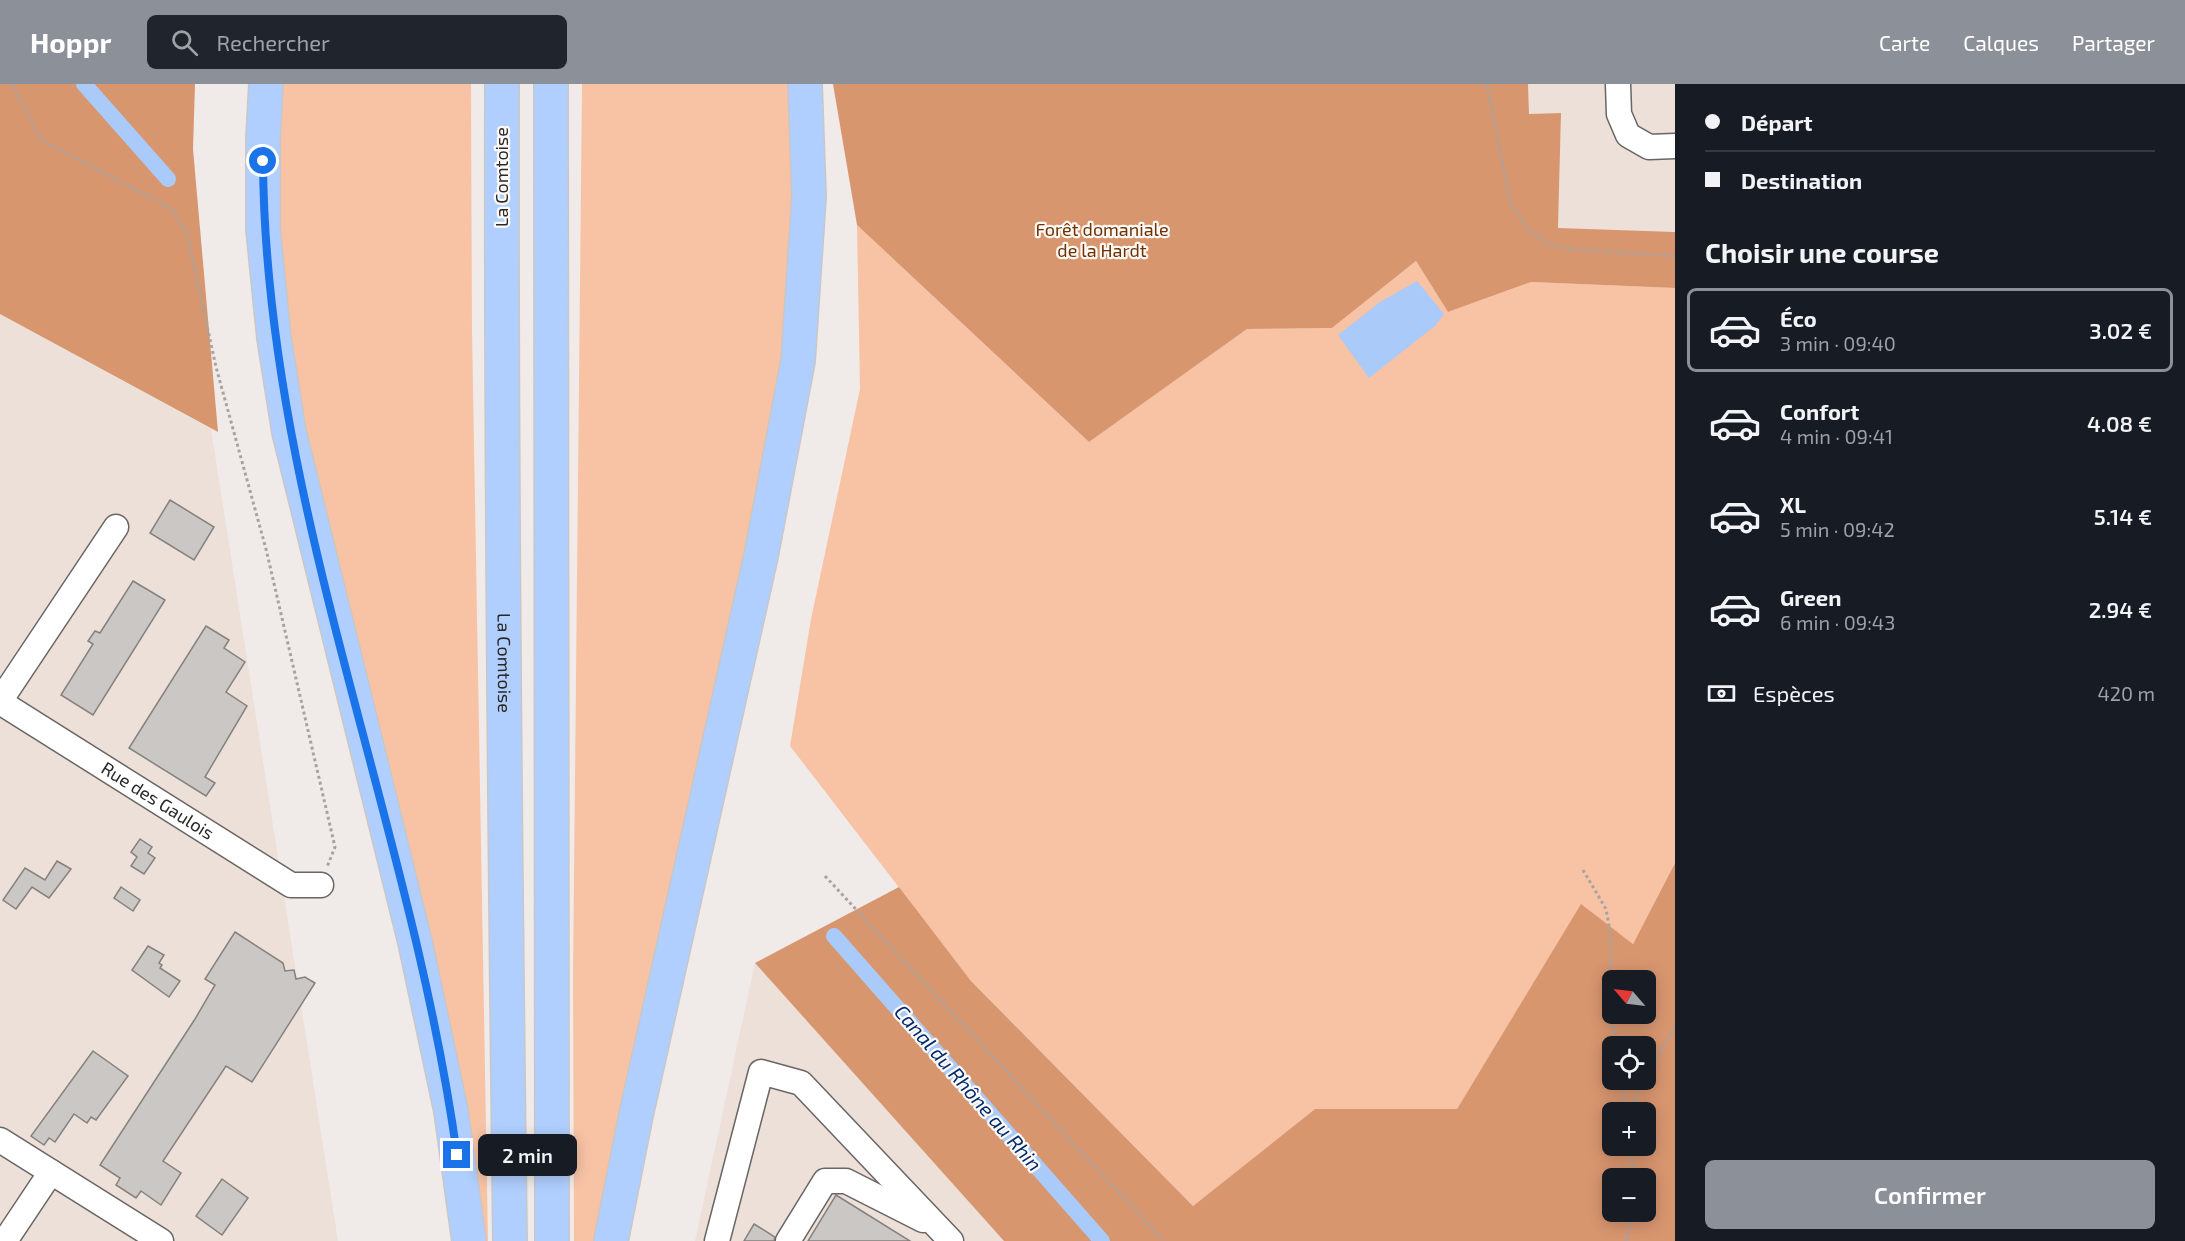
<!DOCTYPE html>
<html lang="fr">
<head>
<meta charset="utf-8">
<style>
	:root { --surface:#171b24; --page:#20242c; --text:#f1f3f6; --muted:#9ea1a6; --line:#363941; --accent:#8c9099 }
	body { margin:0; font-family:"Exo 2",sans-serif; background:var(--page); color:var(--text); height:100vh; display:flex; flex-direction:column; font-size:22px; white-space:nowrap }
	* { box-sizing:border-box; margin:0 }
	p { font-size:20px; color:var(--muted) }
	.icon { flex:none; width:33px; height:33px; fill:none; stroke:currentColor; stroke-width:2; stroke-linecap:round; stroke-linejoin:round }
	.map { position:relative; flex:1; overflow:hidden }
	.sheet { display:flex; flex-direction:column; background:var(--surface); width:510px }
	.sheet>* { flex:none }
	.banner { display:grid; align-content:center; height:132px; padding:0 30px; background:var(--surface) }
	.needle { width:39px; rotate:298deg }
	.tools { position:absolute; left:1602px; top:886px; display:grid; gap:12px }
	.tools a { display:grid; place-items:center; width:54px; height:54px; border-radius:9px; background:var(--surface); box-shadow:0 3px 15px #0003; font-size:30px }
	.end { position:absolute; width:27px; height:27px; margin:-14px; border:8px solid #1a73e8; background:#fff; box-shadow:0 0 0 3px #fff }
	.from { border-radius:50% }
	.bubble { position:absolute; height:42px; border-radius:9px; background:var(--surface); box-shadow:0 3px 15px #0003; font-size:20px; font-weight:600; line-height:42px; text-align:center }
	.banner b { display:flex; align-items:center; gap:21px; height:57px; font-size:22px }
	.banner b+b { border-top:2px solid var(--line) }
	.banner i { width:15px; height:15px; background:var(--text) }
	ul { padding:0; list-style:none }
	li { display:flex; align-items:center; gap:18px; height:84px; margin:0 12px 9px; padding:0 18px; border:3px solid transparent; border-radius:9px }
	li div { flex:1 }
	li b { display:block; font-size:22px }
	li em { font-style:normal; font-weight:600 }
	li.current { border-color:var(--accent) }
	li>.icon { width:54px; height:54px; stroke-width:1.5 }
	h2 { padding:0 30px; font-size:27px; line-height:72px }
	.pay { display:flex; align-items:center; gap:15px; height:66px; padding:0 30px; font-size:22px }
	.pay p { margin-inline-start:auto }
	.button { display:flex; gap:12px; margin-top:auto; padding:12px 30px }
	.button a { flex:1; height:69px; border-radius:9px; background:var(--accent); color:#fff; font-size:24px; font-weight:600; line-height:69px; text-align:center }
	header { display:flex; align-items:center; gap:36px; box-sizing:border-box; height:84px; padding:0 30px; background:var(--accent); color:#fff }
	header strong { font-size:28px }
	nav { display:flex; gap:33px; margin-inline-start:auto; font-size:21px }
	.search { width:420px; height:54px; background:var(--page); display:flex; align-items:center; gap:15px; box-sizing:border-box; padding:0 21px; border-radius:9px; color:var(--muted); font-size:22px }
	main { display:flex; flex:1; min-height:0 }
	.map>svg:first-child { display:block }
	.built { fill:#ece0d9 }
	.green { fill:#f8c3a5 }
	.forest { fill:#d8966f; fill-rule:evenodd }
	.water { fill:#aacafa }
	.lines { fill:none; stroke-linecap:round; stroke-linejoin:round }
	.canal { stroke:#aacafa; stroke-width:16 }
	.building { fill:#cbc7c4; stroke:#85817e; stroke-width:1.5 }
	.minor-casing { stroke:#696563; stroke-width:27 }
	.highway-casing { stroke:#c8c7c7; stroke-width:36 }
	.path { stroke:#a7a3a1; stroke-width:3; stroke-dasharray:3 3; stroke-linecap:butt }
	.minor { stroke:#fff; stroke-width:24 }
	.highway { stroke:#b0cffe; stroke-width:33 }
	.route { stroke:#1a73e8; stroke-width:8 }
	.labels { text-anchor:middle; stroke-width:4.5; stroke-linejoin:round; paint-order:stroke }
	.street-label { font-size:18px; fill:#2a2827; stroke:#fdf9f6 }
	.park-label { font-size:18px; fill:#6e3202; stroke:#fdf9f6 }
	.water-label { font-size:20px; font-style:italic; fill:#002b6f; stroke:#fdf9f6 }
</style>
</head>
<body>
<header>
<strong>Hoppr</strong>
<div class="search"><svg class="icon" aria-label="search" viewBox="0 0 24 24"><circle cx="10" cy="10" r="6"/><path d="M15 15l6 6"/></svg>Rechercher</div>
<nav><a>Carte</a><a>Calques</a><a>Partager</a></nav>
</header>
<main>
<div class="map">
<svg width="1675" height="1157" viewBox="0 0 1675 1157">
	<rect width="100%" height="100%" fill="#f0ebe9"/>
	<!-- built -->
	<g class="built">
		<path d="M1528 0H1675V148L1558 145 1561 29 1529 31Z"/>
		<path d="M0 230 211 345 338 1157H0Z"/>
		<path d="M755 879 1004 1157H695Z"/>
	</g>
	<!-- green -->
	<g class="green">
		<path d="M275 0H471L472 246 488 1157H475L298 346 271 54Z"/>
		<path d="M582 0H790L795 112 784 274 748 472 598 1157H574L573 891Z"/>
		<path d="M857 141 1089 358 1247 245 1332 244 1416 177 1448 228 1531 198 1675 204V779L1633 860 1581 821 1457 1025H1315L1193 1122 971 897 790 662 811 535 860 305Z"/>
	</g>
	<!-- forest -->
	<g class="forest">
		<path d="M0 0H195L193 65 218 348 0 230Z"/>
		<path d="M833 0H1528L1529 30 1561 29 1558 144 1675 148V204L1531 198 1448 228 1416 177 1332 244 1247 245 1089 358 857 141Z"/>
		<path d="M1675 779V1157H1004L755 879 899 803 971 897 1193 1122 1315 1025H1457L1581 820 1633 860ZM1612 897H1646V930H1612ZM1612 963H1646V996H1612ZM1612 1029H1646V1062H1612ZM1612 1095H1646V1128H1612Z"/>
	</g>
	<!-- water -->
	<path class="water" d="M1417 197 1444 230 1436 241 1369 294 1338 251 1380 218Z"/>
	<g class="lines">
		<!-- canal -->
		<g class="canal">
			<path d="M84 0 168 95"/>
			<path d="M834 852 1102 1157"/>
		</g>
	</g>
	<!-- building -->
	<g class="building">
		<path d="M170 416 214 443 194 476 150 449Z"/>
		<path d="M133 497 165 516 93 631 61 611 93 560 88 557 95 547 100 549Z"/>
		<path d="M206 542 229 556 224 564 245 578 226 608 247 622 205 693 215 699 206 712 129 664Z"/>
		<path d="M140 755 152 763 148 769 155 774 144 790 131 782 137 773 131 768Z"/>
		<path d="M57 777 71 785 49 814 32 803 16 825 3 816 25 784 45 796Z"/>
		<path d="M121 803 140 816 133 827 114 814Z"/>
		<path d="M235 848 283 879 285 887 294 886 296 895 305 893 315 899 252 998 226 982 163 1077 181 1089 161 1121 141 1107 136 1114 116 1101 120 1094 100 1081 195 935 215 901 205 895Z"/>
		<path d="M148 862 164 871 159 879 162 881 160 884 180 897 169 913 132 886Z"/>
		<path d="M93 967 128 992 96 1036 91 1033 87 1039 74 1030 55 1058 49 1054 44 1061 31 1052Z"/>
		<path d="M222 1095 248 1114 222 1151 196 1132Z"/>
		<path d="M836 1111 910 1157H808Z"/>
		<path d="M754 1140 775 1153 774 1157H744Z"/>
	</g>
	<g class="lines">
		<!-- minor casing -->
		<g class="minor-casing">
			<g id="minor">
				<path d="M1618 0 1619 30 1628 51 1649 63 1675 62"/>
				<path d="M0 617 116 443"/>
				<path id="s1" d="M0 618 291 801H321"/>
				<path d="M0 1056 161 1157"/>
				<path d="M5 1157 51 1088"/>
				<path d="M717 1157 761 988 801 999 951 1157"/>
				<path d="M788 1157 825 1097H846L923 1136"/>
			</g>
		</g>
		<!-- highway casing -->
		<g class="highway-casing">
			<g id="highway">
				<path d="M266 0 263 55V145L274 254 289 348 415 858 451 1027 469 1157"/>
				<path id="s2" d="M502 0C501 386 505 771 510 1157"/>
				<path d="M551 0 552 1157"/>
				<path d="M611 1157 636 1031 761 472 798 277 809 113 805 0"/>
			</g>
		</g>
		<!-- path -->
		<g class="path">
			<path d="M12 0 41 56 172 125 187 150 216 283 266 465 335 763 327 783"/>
			<path d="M1487 0 1510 118 1526 143 1548 160 1567 165 1675 172"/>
			<path d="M1583 786 1606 825 1611 852 1610 903 1615 963"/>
			<path d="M825 792 1164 1157"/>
			<path d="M1646 991 1675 943"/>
			<path d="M1621 996 1626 1029"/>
			<path d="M1630 1029 1642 996"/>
			<path d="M1630 1062 1634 1095"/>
			<path d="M1626 1157 1634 1128"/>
		</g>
		<!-- minor -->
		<use href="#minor" class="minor"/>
		<!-- highway -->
		<use href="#highway" class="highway"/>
	</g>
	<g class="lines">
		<!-- route -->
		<path class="route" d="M263 77C265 418 411 736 457 1071"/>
	</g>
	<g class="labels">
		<!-- street labels -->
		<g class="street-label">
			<text transform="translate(502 93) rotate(-90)" y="6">La Comtoise</text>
			<text dy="6" stroke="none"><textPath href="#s2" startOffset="579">La Comtoise</textPath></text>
			<text dy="6" stroke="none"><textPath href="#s1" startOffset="186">Rue des Gaulois</textPath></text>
		</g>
		<!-- park labels -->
		<g class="park-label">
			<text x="1102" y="152">Forêt domaniale<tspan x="1102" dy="21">de la Hardt</tspan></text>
		</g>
		<!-- water labels -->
		<g class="water-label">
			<text transform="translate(968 1004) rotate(49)" y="7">Canal du Rhône au Rhin</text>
		</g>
	</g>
</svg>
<div class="tools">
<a><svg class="needle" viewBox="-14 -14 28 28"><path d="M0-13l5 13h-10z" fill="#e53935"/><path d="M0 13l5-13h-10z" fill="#9ea1a6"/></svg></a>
<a><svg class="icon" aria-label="locate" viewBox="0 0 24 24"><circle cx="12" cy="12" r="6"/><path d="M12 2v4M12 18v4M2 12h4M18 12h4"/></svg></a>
<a>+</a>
<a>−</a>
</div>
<i class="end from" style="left:263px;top:77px"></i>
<i class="end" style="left:457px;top:1071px"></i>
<div class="bubble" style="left:478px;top:1050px;width:99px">2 min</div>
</div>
<section class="sheet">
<div class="banner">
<b><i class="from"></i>Départ</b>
<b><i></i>Destination</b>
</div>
<h2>Choisir une course</h2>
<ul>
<li class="current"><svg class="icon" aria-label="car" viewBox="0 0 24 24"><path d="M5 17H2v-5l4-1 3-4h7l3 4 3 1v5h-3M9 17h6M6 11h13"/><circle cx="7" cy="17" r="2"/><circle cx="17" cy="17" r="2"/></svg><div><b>Éco</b><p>3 min · 09:40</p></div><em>3.02 €</em></li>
<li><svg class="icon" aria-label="car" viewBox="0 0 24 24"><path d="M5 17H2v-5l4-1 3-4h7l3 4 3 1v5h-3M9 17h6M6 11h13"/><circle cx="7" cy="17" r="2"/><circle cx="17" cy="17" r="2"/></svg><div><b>Confort</b><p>4 min · 09:41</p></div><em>4.08 €</em></li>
<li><svg class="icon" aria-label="car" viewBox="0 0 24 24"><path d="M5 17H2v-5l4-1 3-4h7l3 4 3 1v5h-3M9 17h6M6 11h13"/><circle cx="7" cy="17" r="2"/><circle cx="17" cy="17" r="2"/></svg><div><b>XL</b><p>5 min · 09:42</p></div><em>5.14 €</em></li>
<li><svg class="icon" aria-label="car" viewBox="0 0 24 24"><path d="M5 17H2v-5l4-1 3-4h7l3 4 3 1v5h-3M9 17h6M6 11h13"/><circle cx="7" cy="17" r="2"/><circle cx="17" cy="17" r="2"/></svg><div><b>Green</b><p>6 min · 09:43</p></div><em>2.94 €</em></li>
</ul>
<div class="pay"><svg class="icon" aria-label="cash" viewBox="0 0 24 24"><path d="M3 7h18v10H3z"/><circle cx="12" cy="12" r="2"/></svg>Espèces<p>420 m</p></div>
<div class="button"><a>Confirmer</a></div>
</section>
</main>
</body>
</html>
